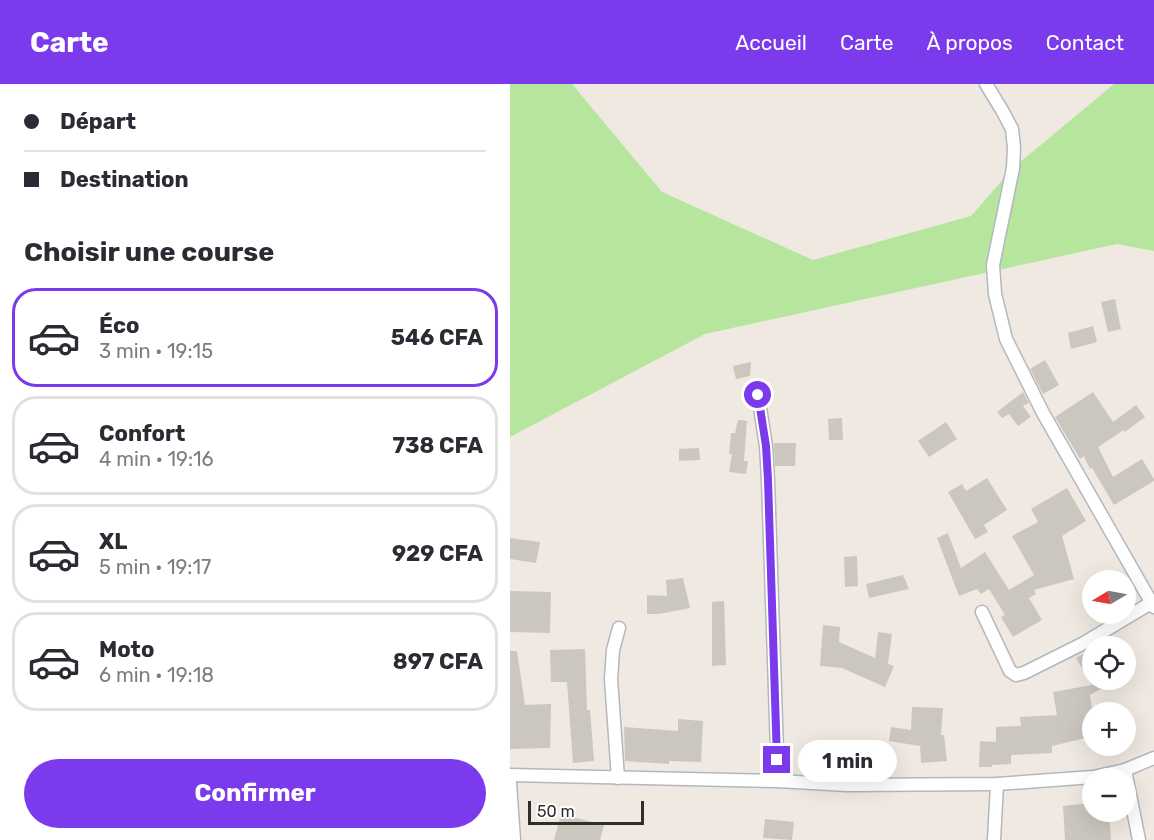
<!DOCTYPE html>
<html lang="fr">
<head>
<meta charset="utf-8">
<style>
	:root { --surface:#fff; --page:#f2f2f3; --text:#2b2b33; --muted:#7c7c81; --line:#e1e1e2; --accent:#7c3aed }
	body { margin:0; font-family:Rubik,sans-serif; background:var(--page); color:var(--text); height:100vh; display:flex; flex-direction:column; font-size:22px; white-space:nowrap }
	* { box-sizing:border-box; margin:0 }
	p { font-size:20px; color:var(--muted) }
	.icon { flex:none; width:33px; height:33px; fill:none; stroke:currentColor; stroke-width:2; stroke-linecap:round; stroke-linejoin:round }
	.map { position:relative; flex:1; overflow:hidden }
	.sheet { display:flex; flex-direction:column; background:var(--surface); width:510px }
	.sheet>* { flex:none }
	.banner { display:grid; align-content:center; height:132px; padding:0 24px; background:var(--surface) }
	.needle { width:39px; rotate:260deg }
	.controls { position:absolute; left:572px; top:486px; display:grid; gap:12px }
	.controls a { display:grid; place-items:center; width:54px; height:54px; border-radius:50%; background:var(--surface); box-shadow:0 6px 24px #0002; font-size:30px }
	.scale { position:absolute; left:18px; bottom:15px; width:116px; box-sizing:border-box; padding-left:6px; border:3px solid #2e2e2e; border-top:0; font-size:16px; line-height:21px; white-space:nowrap; color:#2e2e2e; -webkit-text-stroke:4px #fff; paint-order:stroke }
	.end { position:absolute; width:27px; height:27px; margin:-14px; border:8px solid #7c3aed; background:#fff; box-shadow:0 0 0 3px #fff }
	.from { border-radius:50% }
	.bubble { position:absolute; height:42px; border-radius:21px; background:var(--surface); box-shadow:0 6px 24px #0002; font-size:20px; font-weight:700; line-height:42px; text-align:center }
	.banner b { display:flex; align-items:center; gap:21px; height:57px; font-size:22px }
	.banner b+b { border-top:2px solid var(--line) }
	.banner i { width:15px; height:15px; background:var(--text) }
	ul { padding:0; list-style:none }
	li { display:flex; align-items:center; gap:18px; height:99px; margin:0 12px 9px; padding:0 12px; border:3px solid var(--line); border-radius:24px }
	li div { flex:1 }
	li b { display:block; font-size:22px }
	li em { font-style:normal; font-weight:700 }
	li.on { border-color:var(--accent) }
	li>.icon { width:54px; height:54px; stroke-width:1.5 }
	h2 { padding:0 24px; font-size:27px; line-height:72px }
	.primary-button { display:flex; gap:12px; margin-top:auto; padding:12px 24px }
	.primary-button a { flex:1; height:69px; border-radius:36px; background:var(--accent); color:#fff; font-size:24px; font-weight:700; line-height:69px; text-align:center }
	header { display:flex; align-items:center; gap:36px; box-sizing:border-box; height:84px; padding:0 30px; background:var(--accent); color:#fff }
	header strong { font-size:28px }
	nav { display:flex; gap:33px; margin-inline-start:auto; font-size:21px }
	main { display:flex; flex:1; min-height:0 }
	.map>svg:first-child { display:block }
	.green { fill:#b6e59e }
	.building { fill:#cbc7bf }
	.lines { fill:none; stroke-linecap:round; stroke-linejoin:round }
	.street-casing { stroke:#b4b7c1; stroke-width:15 }
	.street { stroke:#fff; stroke-width:12 }
	.route { stroke:#7c3aed; stroke-width:8 }
</style>
</head>
<body>
<header>
<strong>Carte</strong>
<nav><a>Accueil</a><a>Carte</a><a>À propos</a><a>Contact</a></nav>
</header>
<main>
<section class="sheet">
<div class="banner">
<b><i class="from"></i>Départ</b>
<b><i></i>Destination</b>
</div>
<h2>Choisir une course</h2>
<ul>
<li class="on"><svg class="icon" aria-label="car" viewBox="0 0 24 24"><path d="M5 17H2v-5l4-1 3-4h7l3 4 3 1v5h-3M9 17h6M6 11h13"/><circle cx="7" cy="17" r="2"/><circle cx="17" cy="17" r="2"/></svg><div><b>Éco</b><p>3 min · 19:15</p></div><em>546 CFA</em></li>
<li><svg class="icon" aria-label="car" viewBox="0 0 24 24"><path d="M5 17H2v-5l4-1 3-4h7l3 4 3 1v5h-3M9 17h6M6 11h13"/><circle cx="7" cy="17" r="2"/><circle cx="17" cy="17" r="2"/></svg><div><b>Confort</b><p>4 min · 19:16</p></div><em>738 CFA</em></li>
<li><svg class="icon" aria-label="car" viewBox="0 0 24 24"><path d="M5 17H2v-5l4-1 3-4h7l3 4 3 1v5h-3M9 17h6M6 11h13"/><circle cx="7" cy="17" r="2"/><circle cx="17" cy="17" r="2"/></svg><div><b>XL</b><p>5 min · 19:17</p></div><em>929 CFA</em></li>
<li><svg class="icon" aria-label="car" viewBox="0 0 24 24"><path d="M5 17H2v-5l4-1 3-4h7l3 4 3 1v5h-3M9 17h6M6 11h13"/><circle cx="7" cy="17" r="2"/><circle cx="17" cy="17" r="2"/></svg><div><b>Moto</b><p>6 min · 19:18</p></div><em>897 CFA</em></li>
</ul>
<div class="primary-button"><a>Confirmer</a></div>
</section>
<div class="map">
<svg width="644" height="756" viewBox="0 0 644 756">
	<rect width="100%" height="100%" fill="#efe9e1"/>
	<!-- green -->
	<path class="green" d="M0 0H62L152 108 303 176 461 132 503 84 604 0H644V167L607 160 195 250 0 353Z"/>
	<!-- building -->
	<g class="building">
		<path d="M605 215 611 245 598 248 591 218Z"/>
		<path d="M583 242 587 258 561 265 558 249Z"/>
		<path d="M535 276 549 301 533 310 520 285Z"/>
		<path d="M241 278 240 292 226 295 223 282Z"/>
		<path d="M513 308 519 319 513 322 521 333 508 342 499 330 492 334 487 328Z"/>
		<path d="M583 308 603 338 626 321 635 333 615 348 614 346 588 363 603 393 632 375 644 395V397L604 421 582 384 580 385 574 372 570 375 545 333Z"/>
		<path d="M332 334 333 356H319L318 335Z"/>
		<path d="M228 336 237 337 234 377H238L236 390 219 388 222 370H219L221 349H225Z"/>
		<path d="M436 338 447 355 419 373 408 357Z"/>
		<path d="M264 359H286L285 382H265Z"/>
		<path d="M189 364 190 376 169 377V365Z"/>
		<path d="M477 394 497 426 474 441 478 448 465 455 438 408 452 400 456 407Z"/>
		<path d="M557 404 576 437 552 452 564 495 524 506 526 510 519 514 532 536 503 553 491 533 495 531 479 505 471 510 467 505 449 512 427 454 438 449 451 484 475 468 499 506 524 491 502 452 528 438 521 425Z"/>
		<path d="M0 454 30 458 26 479 0 475Z"/>
		<path d="M347 472 348 502 335 503 334 473Z"/>
		<path d="M393 491 399 505 359 514 356 500Z"/>
		<path d="M173 494 180 524 149 530H137V511L157 512 156 496Z"/>
		<path d="M0 507 41 508 40 549 0 548Z"/>
		<path d="M214 517 216 581 202 582V518Z"/>
		<path d="M313 541 330 543 329 558 365 574 368 548 382 550 378 580 384 582 375 603 332 584 310 582Z"/>
		<path d="M75 565 77 626H80L84 677 63 679 57 598H41L40 566Z"/>
		<path d="M582 565V601L601 597V599L580 611 582 624V637L577 638 580 653 542 662V669L501 671V680L482 681V683H469L470 657 486 658V643L511 642 510 633 547 631 543 608 582 601 566 574Z"/>
		<path d="M0 567H7L15 621 41 620 40 664 0 665Z"/>
		<path d="M402 623 433 624 431 651H434L437 677 411 679 410 662 379 657 381 643 401 646Z"/>
		<path d="M168 635 193 637 191 678 159 677V680L115 677 114 643 168 647Z"/>
		<path d="M582 719V728H599L601 756H555L553 722Z"/>
		<path d="M51 730 94 741 90 756H44Z"/>
		<path d="M255 735 284 738 282 756 253 754Z"/>
	</g>
	<g class="lines">
		<!-- street casing -->
		<g class="street-casing">
			<g id="street">
				<path d="M476 0 493 28 502 45 504 64 503 84 483 181 485 210 496 255 533 329 644 523"/>
				<path d="M248 311 256 362 258 396 268 697"/>
				<path d="M472 528 500 587 506 591 514 589 574 559 641 519"/>
				<path d="M615 686 629 756"/>
				<path d="M0 691 268 697 337 701 487 700 583 693 615 686 644 674"/>
				<path d="M108 694 101 595 103 566 109 544"/>
				<path d="M0 699 4 756"/>
				<path d="M484 756 487 700"/>
			</g>
		</g>
		<!-- street -->
		<use href="#street" class="street"/>
	</g>
	<g class="lines">
		<!-- route -->
		<path class="route" d="M248 311 256 362 258 396 267 676"/>
	</g>
</svg>
<div class="controls">
<a><svg class="needle" viewBox="-14 -14 28 28"><path d="M0-13l5 13h-10z" fill="#e53935"/><path d="M0 13l5-13h-10z" fill="#7c7c81"/></svg></a>
<a><svg class="icon" aria-label="locate" viewBox="0 0 24 24"><circle cx="12" cy="12" r="6"/><path d="M12 2v4M12 18v4M2 12h4M18 12h4"/></svg></a>
<a>+</a>
<a>−</a>
</div>
<div class="scale">50 m</div>
<i class="end from" style="left:248px;top:311px"></i>
<i class="end" style="left:267px;top:676px"></i>
<div class="bubble" style="left:288px;top:656px;width:99px">1 min</div>
</div>
</main>
</body>
</html>
